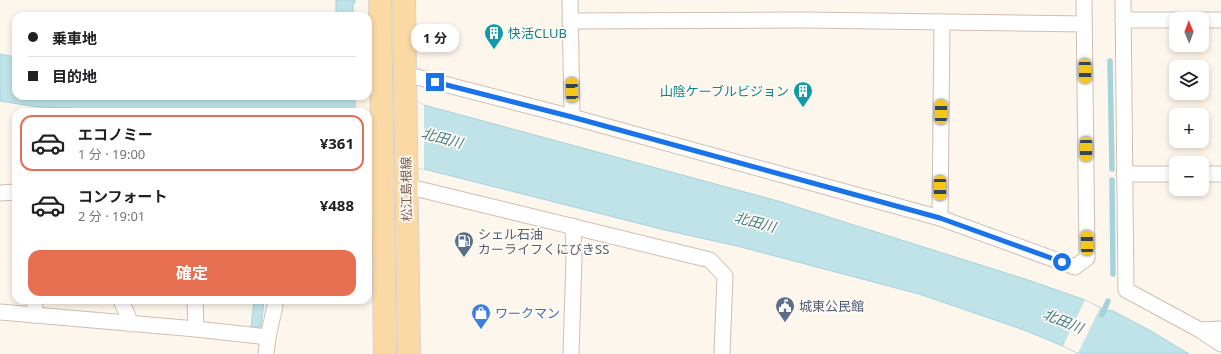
<!DOCTYPE html>
<html lang="ja">
<head>
<meta charset="utf-8">
<style>
	:root { --surface:#fff; --page:#f2f2f2; --text:#202124; --muted:#757577; --line:#e0e0e0; --accent:#e76f51 }
	body { margin:0; font-family:"Noto Sans","Noto Sans JP",sans-serif; background:var(--page); color:var(--text); height:100vh; display:flex; flex-direction:column; font-size:15px; white-space:nowrap }
	* { box-sizing:border-box; margin:0 }
	p { font-size:13px; color:var(--muted) }
	.icon { flex:none; width:22px; height:22px; fill:none; stroke:currentColor; stroke-width:2; stroke-linecap:round; stroke-linejoin:round }
	.map { position:relative; flex:1; overflow:hidden }
	.drawer { position:absolute; left:12px; top:108px; width:360px; height:196px; display:flex; flex-direction:column; background:var(--surface); border-radius:12px; box-shadow:0 2px 6px #0003 }
	.drawer>* { flex:none }
	.top-card { position:absolute; left:12px; top:12px; width:360px; height:88px; border-radius:12px; box-shadow:0 2px 6px #0003; display:grid; align-content:center; height:88px; padding:0 16px; background:var(--surface) }
	.needle { width:26px; rotate:359deg }
	.fabs { position:absolute; left:1169px; top:12px; display:grid; gap:8px }
	.fabs a { display:grid; place-items:center; width:40px; height:40px; border-radius:8px; background:var(--surface); box-shadow:0 2px 6px #0003; font-size:20px }
	.end { position:absolute; width:18px; height:18px; margin:-9px; border:5px solid #1a73e8; background:#fff; box-shadow:0 0 0 2px #fff }
	.from { border-radius:50% }
	.bubble { position:absolute; height:28px; border-radius:12px; background:var(--surface); box-shadow:0 2px 6px #0003; font-size:13px; font-weight:700; line-height:28px; text-align:center }
	.car { position:absolute; width:12px; height:24px; margin:-12px -6px; border-radius:5px; box-shadow:0 0 3px 1px #0007; background:linear-gradient(#f5c518 24%,#345 0 40%,#f5c518 0 76%,#345 0 86%,#f5c518 0) }
	.top-card b { display:flex; align-items:center; gap:14px; height:38px; font-size:15px }
	.top-card b+b { border-top:1px solid var(--line) }
	.top-card i { width:10px; height:10px; background:var(--text) }
	ul { padding:7px 0 0; list-style:none }
	li { display:flex; align-items:center; gap:12px; height:56px; margin:0 8px 6px; padding:0 8px; border:2px solid transparent; border-radius:12px }
	li div { flex:1 }
	li b { display:block; font-size:15px }
	li em { font-style:normal; font-weight:700 }
	li.current { border-color:var(--accent) }
	li>.icon { width:36px; height:36px; stroke-width:1.5 }
	.button { display:flex; gap:8px; margin-top:auto; padding:8px 16px }
	.button a { flex:1; height:46px; border-radius:12px; background:var(--accent); color:#fff; font-size:16px; font-weight:700; line-height:46px; text-align:center }
	.map>svg:first-child { display:block }
	.water { fill:#bfe3e8; stroke:#a5d3da }
	.pier { fill:#fdf6ec }
	.lines { fill:none; stroke-linecap:round; stroke-linejoin:round }
	.stream { stroke:#a5d3da; stroke-width:5.5 }
	.minor-casing { stroke:#d1beb0; stroke-width:17 }
	.primary-casing { stroke:#dad1cd; stroke-width:24 }
	.minor { stroke:#fff; stroke-width:15 }
	.primary { stroke:#fbd9a5; stroke-width:22 }
	.route { stroke:#1a73e8; stroke-width:5 }
	.labels { text-anchor:middle; stroke-width:3.5; stroke-linejoin:round; paint-order:stroke }
	.culture-label { font-size:13px; fill:#0d838f; stroke:#fffaf3; text-anchor:start }
	.street-label { font-size:13px; fill:#7a5c4d; stroke:#fffaf3 }
	.service-label { font-size:13px; fill:#4e5e75; stroke:#fffaf3; text-anchor:start }
	.shop-label { font-size:13px; fill:#366cbe; stroke:#fffaf3; text-anchor:start }
	.water-label { font-size:14px; font-style:italic; fill:#437c86; stroke:#fffaf3 }
</style>
</head>
<body>
<div class="map">
<svg width="1221" height="354" viewBox="0 0 1221 354">
	<rect width="100%" height="100%" fill="#fdf6ec"/>
	<!-- water -->
	<g class="water">
		<path d="M336 0H355V3H353V16H336Z"/>
		<path d="M0 54 16 57V96H368V77L424 105 778 201 1028 280 1085 300 1105 310 1113 311 1151 331 1189 354H1079L1063 346 1024 330 919 294 737 246 665 230 424 169 368 160V112H109L71 108 37 107 0 101Z"/>
		<path d="M254 300H264L261 327H251Z"/>
	</g>
	<!-- pier -->
	<g class="pier">
		<path d="M368 77 424 105V169L368 160V112H356V96H368Z"/>
		<path d="M1085 300 1100 308 1078 353 1063 346Z"/>
	</g>
	<g class="lines">
		<!-- stream -->
		<g class="stream">
			<path d="M1110 61 1112 169"/>
			<path d="M1112 180 1113 274"/>
			<path d="M1102 315 1108 301"/>
		</g>
		<!-- minor casing -->
		<g class="minor-casing">
			<g id="minor">
				<path d="M570 0 572 117"/>
				<path d="M1123 0 1126 290 1200 330 1221 329"/>
				<path d="M1123 20H1176"/>
				<path d="M1202 20H1221"/>
				<path d="M570 21 804 20 1084 24"/>
				<path d="M405 74 572 117 940 218 1075 267 1087 258 1084 0"/>
				<path d="M1124 174H1176"/>
				<path d="M1202 174H1221"/>
				<path d="M406 186 710 260 725 276 722 354"/>
				<path d="M0 193 16 192"/>
				<path d="M940 218 942 22"/>
				<path d="M121 300 131 324"/>
				<path d="M195 300 196 329"/>
				<path d="M0 312 196 329 268 337"/>
				<path d="M34 315 35 300"/>
				<path d="M1200 330 1221 344"/>
				<path d="M266 354 268 337 275 306"/>
				<path d="M571 354 574 258 573 226"/>
			</g>
		</g>
		<!-- primary casing -->
		<g class="primary-casing">
			<g id="primary">
				<path d="M380 0 385 354"/>
				<path d="M404 0 409 354"/>
			</g>
		</g>
		<!-- minor -->
		<use href="#minor" class="minor"/>
		<!-- primary -->
		<use href="#primary" class="primary"/>
	</g>
	<g class="lines">
		<!-- route -->
		<path class="route" d="M435 82 572 117 940 218 1062 262"/>
	</g>
	<!-- icons -->
	<defs>
		<g id="building-pin" transform="scale(1)"><path d="M0 17L-7.5 6A9.5 9.5 0 1 1 7.5 6Z" fill="#0f9aa8" stroke="#fffaf3"/><path d="M-4-6H4V6H1V3H-1V6H-4ZM-2.5-4.3h1.7v1.8h-1.7ZM.8-4.3h1.7v1.8H.8ZM-2.5-1h1.7V.8h-1.7ZM.8-1h1.7V.8H.8Z" fill="#fff"/></g>
		<g id="fuel-pin" transform="scale(1)"><path d="M0 17L-7.5 6A9.5 9.5 0 1 1 7.5 6Z" fill="#5c6f8a" stroke="#fffaf3"/><path d="M-5.5-6h7V0h2V4h1.3V-2.5L3-4.5l.8-.8L6-3V5H2.5V1h-1V6h-7ZM-4.2-4.7v3.2H.2V-4.7Z" fill="#fff"/></g>
		<g id="civic-pin" transform="scale(1)"><path d="M0 17L-7.5 6A9.5 9.5 0 1 1 7.5 6Z" fill="#5c6f8a" stroke="#fffaf3"/><path d="M-.6-6.5H3V-4.5H.6V-3L4-1V1h2V6H-6V1h2V-1L-.6-3ZM-1.2 2.5V6h2.4V2.5Z" fill="#fff"/></g>
		<g id="shop-pin" transform="scale(1)"><path d="M0 17L-7.5 6A9.5 9.5 0 1 1 7.5 6Z" fill="#3f7fe0" stroke="#fffaf3"/><path d="M-5-2.5h2.3a2.7 3.5 0 0 1 5.4 0H5L5.5 6h-11ZM-1.5-2.5h3a1.5 2.3 0 0 0-3 0Z" fill="#fff"/></g>
	</defs>
	<g fill-rule="evenodd">
		<use href="#building-pin" x="494" y="33"/>
		<use href="#building-pin" x="803" y="91"/>
		<use href="#fuel-pin" x="464" y="241"/>
		<use href="#civic-pin" x="785" y="306"/>
		<use href="#shop-pin" x="481" y="313"/>
	</g>
	<g class="labels">
		<!-- culture labels -->
		<g class="culture-label">
			<text x="508" y="38">快活CLUB</text>
			<text x="789" y="96" text-anchor="end">山陰ケーブルビジョン</text>
		</g>
		<!-- street labels -->
		<g class="street-label">
			<text transform="translate(406 189) rotate(-91)" y="5">松江島根線</text>
		</g>
		<!-- service labels -->
		<g class="service-label">
			<text x="478" y="239">シェル石油<tspan x="478" dy="15">カーライフくにびきSS</tspan></text>
			<text x="799" y="311">城東公民館</text>
		</g>
		<!-- shop labels -->
		<g class="shop-label">
			<text x="495" y="318">ワークマン</text>
		</g>
		<!-- water labels -->
		<g class="water-label">
			<text transform="translate(442 138) rotate(15)" y="5">北田川</text>
			<text transform="translate(755 222) rotate(15)" y="5">北田川</text>
			<text transform="translate(1063 321) rotate(22)" y="5">北田川</text>
		</g>
	</g>
</svg>
<div class="fabs">
<a><svg class="needle" viewBox="-14 -14 28 28"><path d="M0-13l5 13h-10z" fill="#e53935"/><path d="M0 13l5-13h-10z" fill="#757577"/></svg></a>
<a><svg class="icon" aria-label="layers" viewBox="0 0 24 24"><path d="M12 4l9 5-9 5-9-5zM3 14l9 5 9-5"/></svg></a>
<a>+</a>
<a>−</a>
</div>
<i class="end from" style="left:1062px;top:262px"></i>
<i class="end" style="left:435px;top:82px"></i>
<div class="bubble" style="left:411px;top:24px;width:48px">1 分</div>
<i class="car" style="left:1085px;top:71px;rotate:179deg"></i>
<i class="car" style="left:572px;top:90px;rotate:358deg"></i>
<i class="car" style="left:941px;top:112px;rotate:1deg"></i>
<i class="car" style="left:1086px;top:149px;rotate:180deg"></i>
<i class="car" style="left:940px;top:188px;rotate:180deg"></i>
<i class="car" style="left:1087px;top:243px;rotate:359deg"></i>
<div class="top-card">
<b><i class="from"></i>乗車地</b>
<b><i></i>目的地</b>
</div>
<section class="drawer">
<ul>
<li class="current"><svg class="icon" aria-label="car" viewBox="0 0 24 24"><path d="M5 17H2v-5l4-1 3-4h7l3 4 3 1v5h-3M9 17h6M6 11h13"/><circle cx="7" cy="17" r="2"/><circle cx="17" cy="17" r="2"/></svg><div><b>エコノミー</b><p>1 分 · 19:00</p></div><em>¥361</em></li>
<li><svg class="icon" aria-label="car" viewBox="0 0 24 24"><path d="M5 17H2v-5l4-1 3-4h7l3 4 3 1v5h-3M9 17h6M6 11h13"/><circle cx="7" cy="17" r="2"/><circle cx="17" cy="17" r="2"/></svg><div><b>コンフォート</b><p>2 分 · 19:01</p></div><em>¥488</em></li>
</ul>
<div class="button"><a>確定</a></div>
</section>
</div>
</body>
</html>
